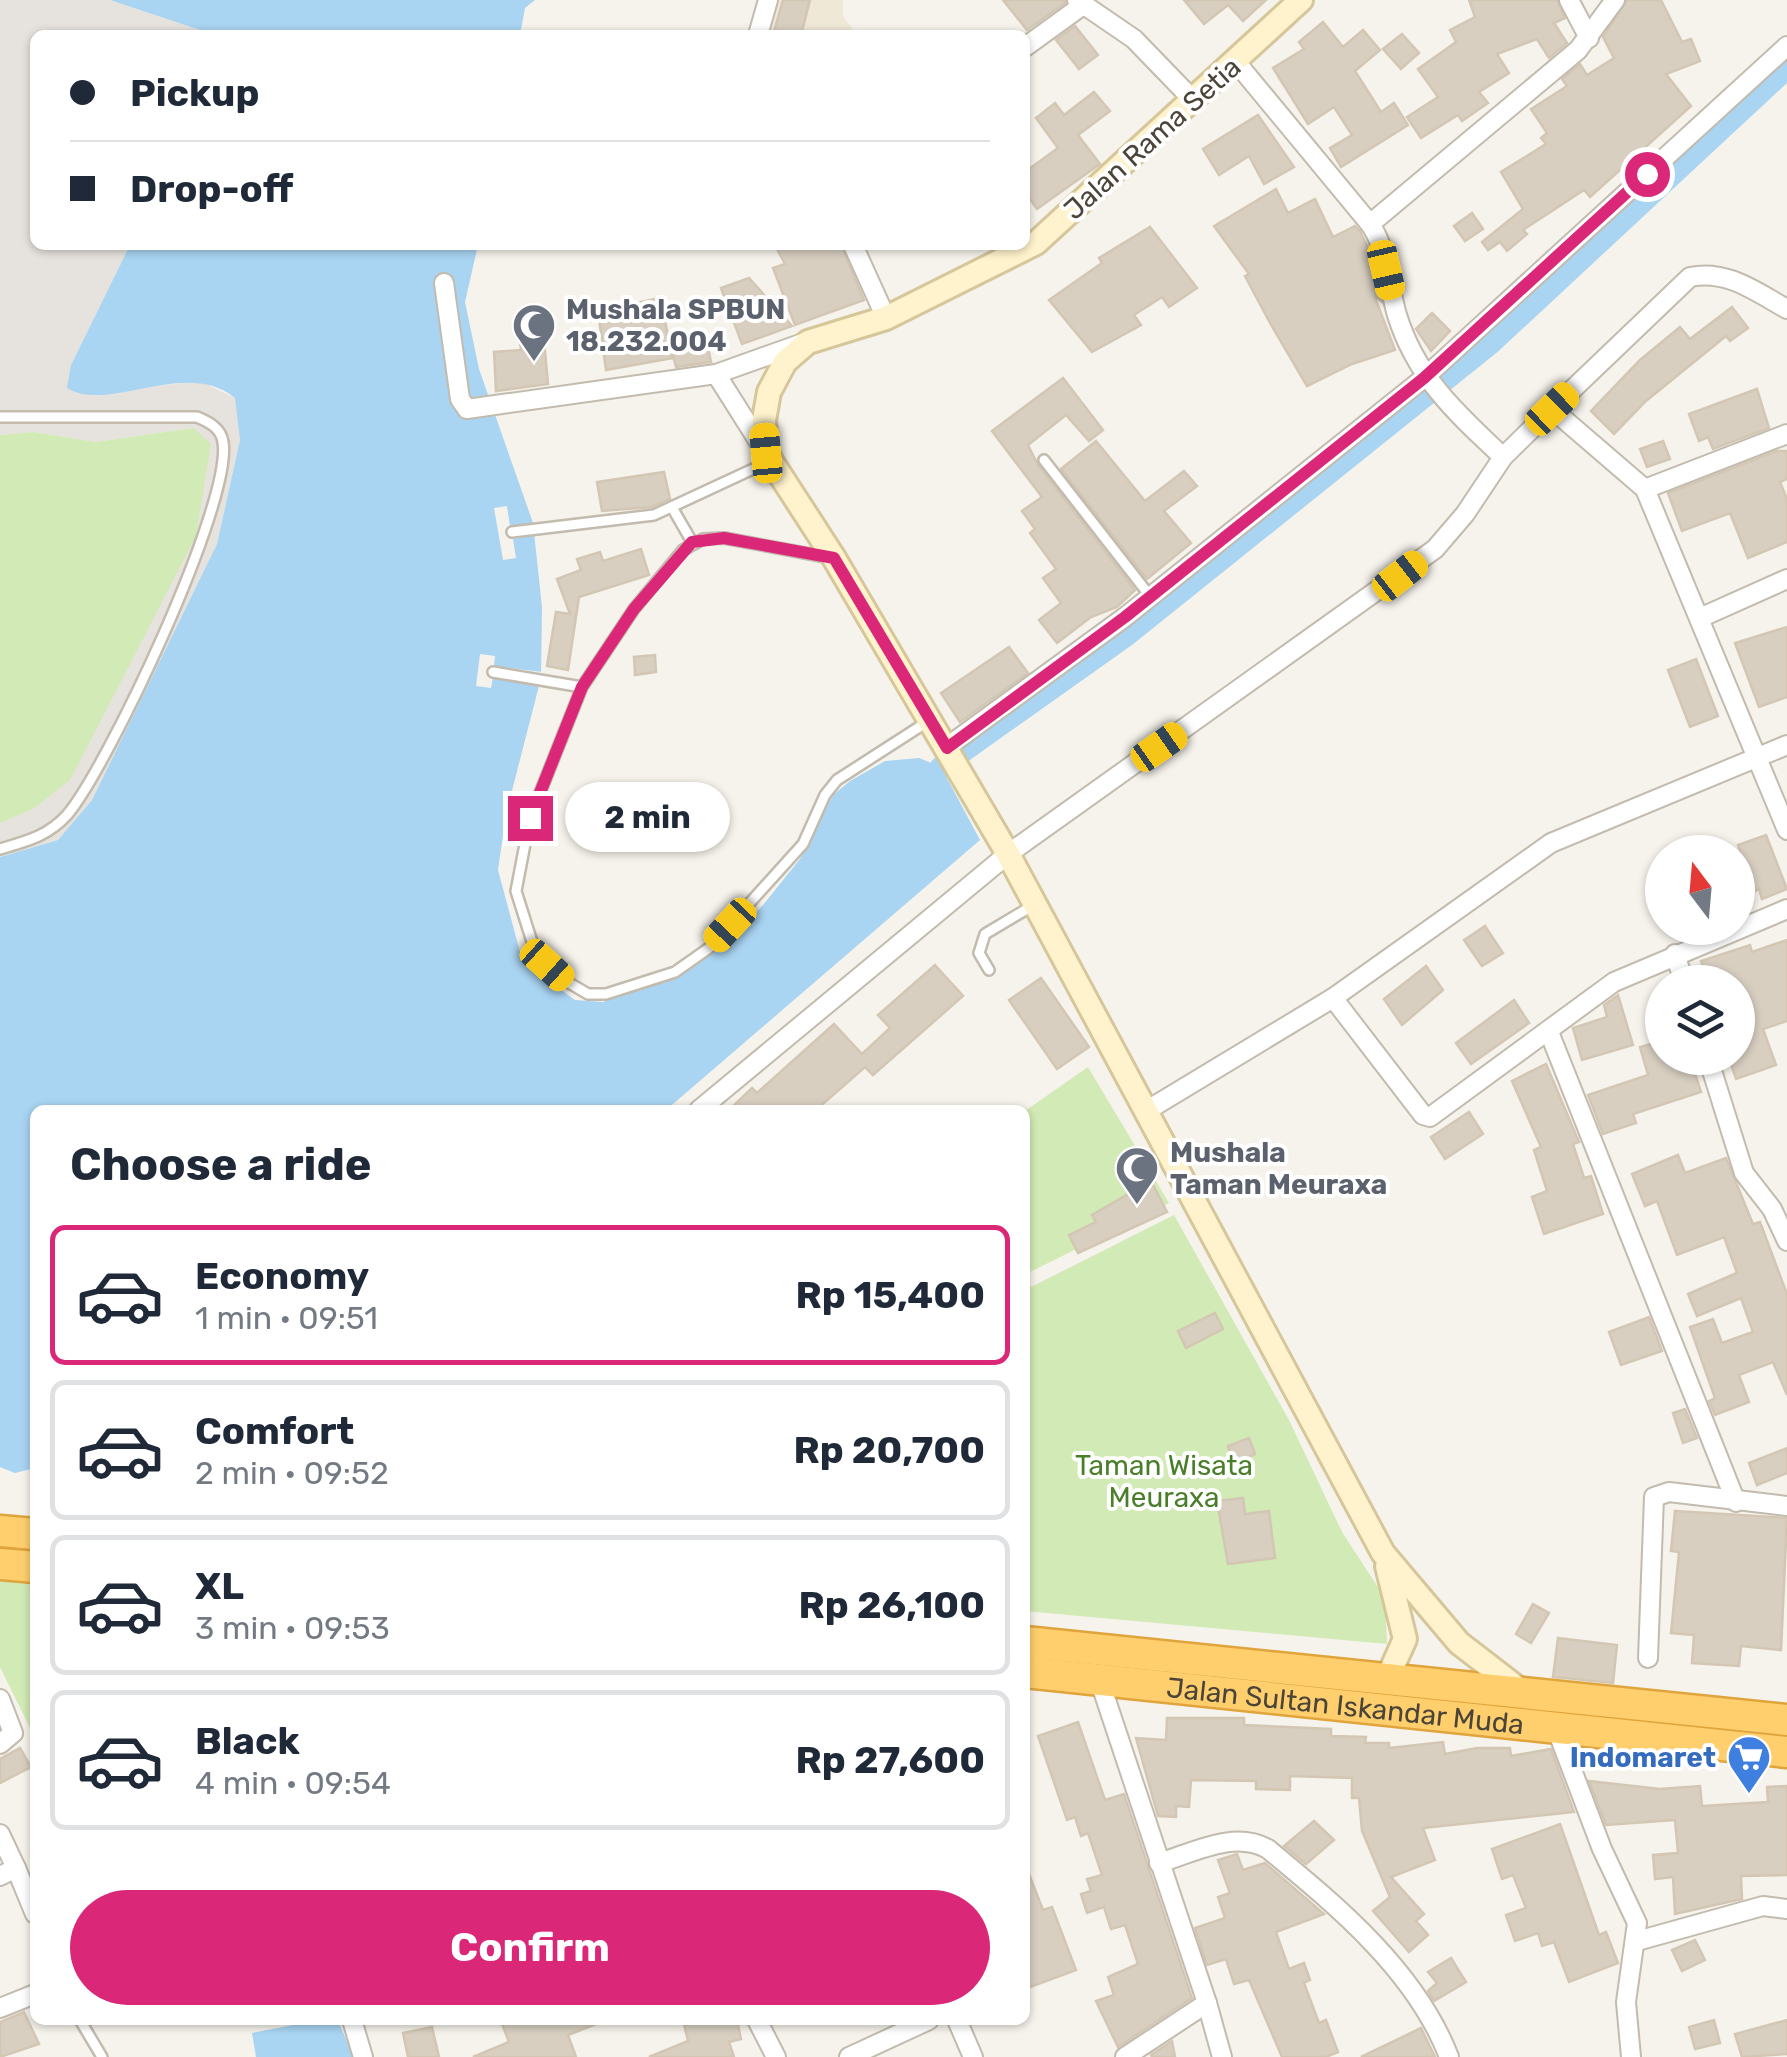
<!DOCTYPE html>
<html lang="en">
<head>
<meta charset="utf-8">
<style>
	:root { --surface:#fff; --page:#f6f6f7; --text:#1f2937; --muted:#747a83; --line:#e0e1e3; --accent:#db2777 }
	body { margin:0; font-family:Rubik,sans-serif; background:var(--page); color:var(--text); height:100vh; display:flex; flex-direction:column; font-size:38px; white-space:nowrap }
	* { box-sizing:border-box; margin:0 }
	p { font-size:32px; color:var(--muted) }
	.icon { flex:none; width:55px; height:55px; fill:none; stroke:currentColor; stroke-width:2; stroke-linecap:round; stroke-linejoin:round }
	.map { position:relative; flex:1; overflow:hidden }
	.sheet { position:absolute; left:30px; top:1105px; width:1000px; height:920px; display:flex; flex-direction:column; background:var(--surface); border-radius:15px; box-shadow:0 2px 8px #0004 }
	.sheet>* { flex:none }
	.top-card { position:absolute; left:30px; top:30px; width:1000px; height:220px; border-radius:15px; box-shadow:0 2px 8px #0004; display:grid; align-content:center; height:220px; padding:0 40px; background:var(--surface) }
	.needle { width:65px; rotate:344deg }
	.controls { position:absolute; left:1645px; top:835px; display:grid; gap:20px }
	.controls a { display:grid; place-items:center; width:110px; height:110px; border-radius:50%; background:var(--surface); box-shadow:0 2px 8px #0004; font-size:50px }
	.end { position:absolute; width:45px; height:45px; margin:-22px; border:12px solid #db2777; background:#fff; box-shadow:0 0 0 5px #fff }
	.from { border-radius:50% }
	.bubble { position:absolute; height:70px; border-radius:35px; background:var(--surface); box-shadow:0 2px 8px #0004; font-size:32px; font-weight:700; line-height:70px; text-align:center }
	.car { position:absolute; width:30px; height:60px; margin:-30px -15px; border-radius:12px; box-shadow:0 0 8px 2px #0007; background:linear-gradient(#f5c518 24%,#345 0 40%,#f5c518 0 76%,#345 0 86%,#f5c518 0) }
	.top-card b { display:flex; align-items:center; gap:35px; height:95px; font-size:38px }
	.top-card b+b { border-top:2px solid var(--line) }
	.top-card i { width:25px; height:25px; background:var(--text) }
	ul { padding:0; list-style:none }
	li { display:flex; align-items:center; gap:30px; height:140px; margin:0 20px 15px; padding:0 20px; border:5px solid var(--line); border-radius:15px }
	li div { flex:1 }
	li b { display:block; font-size:38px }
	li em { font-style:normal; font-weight:700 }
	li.selected { border-color:var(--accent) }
	li>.icon { width:90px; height:90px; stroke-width:1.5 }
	h2 { padding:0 40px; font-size:45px; line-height:120px }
	.action { display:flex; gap:20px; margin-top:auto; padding:20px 40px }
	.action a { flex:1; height:115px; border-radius:60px; background:var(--accent); color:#fff; font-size:40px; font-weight:700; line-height:115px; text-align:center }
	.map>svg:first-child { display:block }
	.industrial { fill:#e6e2dd }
	.education { fill:#efe8d6 }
	.green { fill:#d2eab5 }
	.water { fill:#a9d4f2 }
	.pier { fill:#f6f3ec }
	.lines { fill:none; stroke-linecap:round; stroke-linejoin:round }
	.canal { stroke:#a9d4f2; stroke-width:22 }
	.building { fill:#d8cfc1; stroke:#d3c7b4; stroke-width:2.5 }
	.lane-casing { stroke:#c2bbae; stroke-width:14 }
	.street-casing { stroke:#c2bbae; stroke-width:22 }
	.secondary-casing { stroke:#d6c79b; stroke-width:28 }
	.highway-casing { stroke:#e0a43c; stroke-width:35 }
	.lane { stroke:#fff; stroke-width:9 }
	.street { stroke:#fff; stroke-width:18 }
	.secondary { stroke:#fff3cd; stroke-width:22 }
	.highway { stroke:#ffcf6e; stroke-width:30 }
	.route { stroke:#db2777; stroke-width:12 }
	.labels { text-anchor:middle; stroke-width:8; stroke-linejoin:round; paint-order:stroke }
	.street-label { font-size:28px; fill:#4b4439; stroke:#fff }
	.worship-label { font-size:28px; font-weight:bold; fill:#5b616d; stroke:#fff; text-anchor:start }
	.park-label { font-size:28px; fill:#4a7f2a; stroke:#fff }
	.shop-label { font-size:28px; font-weight:bold; fill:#366cbe; stroke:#fff; text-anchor:end }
</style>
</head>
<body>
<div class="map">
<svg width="1787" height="2057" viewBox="0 0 1787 2057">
	<rect width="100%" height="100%" fill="#f6f3ec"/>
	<!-- industrial -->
	<path class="industrial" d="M0 0H110L215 35H35V245H130L71 365 89 394 200 381 235 398 240 417V440L217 544 92 800 58 840 0 857V823L33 809 193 428 96 442 34 432 0 435Z"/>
	<!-- education -->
	<path class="education" d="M775 0H843V16L857 35H765Z"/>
	<!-- green -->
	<g class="green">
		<path d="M193 428 211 444 196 536 70 780 33 809 0 823V435L34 432 96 442Z"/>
		<path d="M1088 1067 1169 1203 1030 1272 1025 1264V1111Z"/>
		<path d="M1174 1215 1289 1420 1342 1532 1385 1598 1387 1644 1025 1611V1277L1031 1287Z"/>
		<path d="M0 1579 35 1583V1738L0 1667Z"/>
	</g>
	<!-- water -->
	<g class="water">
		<path d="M110 0H535L525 8 520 35H215Z"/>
		<path d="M130 245H478L465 302 479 369 533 523 542 607 541 678 506 814 498 870 520 952 535 971 575 1000 603 1002 672 978 730 940 763 905 800 859 833 795 850 781 885 761 919 758 941 767 980 840 666 1110H35V1468L15 1473 0 1467V857L58 840 92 800 217 544 240 440 235 398C186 357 108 414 67 388L71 365Z"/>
		<path d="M319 2020 339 2023 354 2057H256L252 2033Z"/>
	</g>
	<!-- pier -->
	<g class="pier">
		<path d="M507 506 510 526 533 523 535 535 513 539 516 558 503 560 494 508Z"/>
		<path d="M480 654 495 656 494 666 542 672 540 683 493 677 491 688 476 686Z"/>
	</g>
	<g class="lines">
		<!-- canal -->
		<path class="canal" d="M941 767 1127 635 1490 344 1787 68"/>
	</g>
	<!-- building -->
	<g class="building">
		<path d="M783 0H810L801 35H773Z"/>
		<path d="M1003 0H1065V3L1027 30Z"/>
		<path d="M1184 0H1266L1243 21 1228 5 1204 24Z"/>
		<path d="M1469 0H1557L1565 18 1554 23 1567 43 1549 58 1537 39 1497 54 1509 73 1479 92 1488 103 1462 121 1458 115 1421 138 1407 117 1438 97 1418 69 1456 42 1450 30 1475 17Z"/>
		<path d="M1627 0H1661L1682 42 1691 39 1700 61 1666 74 1691 106 1590 197 1584 190 1523 230 1527 234 1507 251 1500 242 1488 250 1482 242 1523 209 1501 172 1546 144 1541 138 1547 133 1531 109 1567 86 1562 79 1580 64 1587 75 1614 58 1603 37Z"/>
		<path d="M1323 22 1343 47 1363 30 1380 50 1355 71 1381 112 1394 103 1408 125 1341 167 1330 148 1352 135 1334 107 1308 124 1273 68 1304 49 1299 42Z"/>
		<path d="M1075 26 1098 55 1079 69 1056 40Z"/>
		<path d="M1402 34 1419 53 1401 69 1383 49Z"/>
		<path d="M1094 92 1110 111 1078 135 1100 164 1037 209 1025 192V172L1058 148 1036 118 1055 103 1064 115Z"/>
		<path d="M1258 115 1294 167 1264 184 1249 156 1219 175 1203 149Z"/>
		<path d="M1276 189 1288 213 1315 199 1333 237 1355 226 1360 231 1370 252 1381 301 1374 295 1395 350 1352 364 1307 386 1270 323 1245 276 1249 274 1214 226Z"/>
		<path d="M1472 213 1483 229 1465 241 1454 226Z"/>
		<path d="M1150 227 1197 288 1169 307 1162 297 1134 315 1141 325 1092 352 1049 300 1102 263 1099 258Z"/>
		<path d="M775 245H841L864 300 795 325 773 268 785 264Z"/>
		<path d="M749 278 792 326 742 344 721 288Z"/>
		<path d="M660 298 673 358 606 370 598 311Z"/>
		<path d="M1732 307 1748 328 1730 341 1726 336 1646 401 1614 434 1591 411 1640 360 1680 327 1690 339Z"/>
		<path d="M1432 313 1450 331 1431 351 1416 329Z"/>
		<path d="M544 340 548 384 496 391 494 352 521 350 520 342Z"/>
		<path d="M707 343 711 362 676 367 672 351Z"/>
		<path d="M1063 378 1103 430 1089 441 1066 415 1028 445 1038 465 1135 590 1117 607 1091 617 1057 643 1039 620 1061 603 1043 578 1056 569 1030 533 1035 529 1022 511 1042 497 992 431Z"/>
		<path d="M1757 389 1769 428 1713 449 1708 437 1699 441 1689 414Z"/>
		<path d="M1096 441 1145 501 1184 471 1197 486 1164 511 1191 543 1147 579 1061 469Z"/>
		<path d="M1663 441 1670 459 1647 467 1640 449Z"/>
		<path d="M1777 451H1787V479L1780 482 1787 499V542L1748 558 1730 513 1682 531 1668 493Z"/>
		<path d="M664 472 670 499 652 507 602 511 597 482Z"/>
		<path d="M641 549 649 575 579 597 568 670 547 666 556 612 570 614 557 579 581 570 577 559 600 552 603 561Z"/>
		<path d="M1787 627V697L1759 707 1735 643Z"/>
		<path d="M1009 647 1028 673 960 722 941 693Z"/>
		<path d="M655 655 656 672 635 675 634 657Z"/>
		<path d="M1696 659 1718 716 1690 727 1668 670Z"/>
		<path d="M1766 835 1787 889 1762 899 1759 889 1755 891 1738 845Z"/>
		<path d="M1485 926 1503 953 1482 966 1464 940Z"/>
		<path d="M1787 940V1021L1763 1029 1776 1065 1736 1079 1729 1058H1738V982H1708L1701 961 1750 945 1752 952Z"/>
		<path d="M935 965 963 996 873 1075 865 1067 816 1110H729L752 1088 757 1093 834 1024 862 1054 890 1028 878 1015Z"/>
		<path d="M1426 966 1443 990 1402 1025 1384 999Z"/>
		<path d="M1041 978 1089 1047 1057 1069 1009 1000Z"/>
		<path d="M1618 995 1633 1045 1582 1060 1573 1028 1607 1017 1604 1005Z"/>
		<path d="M1514 1000 1529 1023 1471 1064 1456 1043Z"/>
		<path d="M1662 1041V1058H1690L1701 1092 1633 1114 1636 1123 1603 1134 1588 1095 1648 1075 1640 1047Z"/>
		<path d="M1546 1064 1579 1142 1573 1144 1584 1178 1591 1176 1603 1214 1544 1234 1532 1197 1547 1191 1534 1150 1541 1147 1512 1081Z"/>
		<path d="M1469 1112 1483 1134 1445 1159 1431 1137Z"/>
		<path d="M1678 1155 1685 1173 1726 1158 1753 1224 1760 1222 1787 1294V1395L1773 1362 1739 1375 1749 1402 1715 1415 1709 1401 1715 1398 1690 1327 1713 1319 1722 1343 1753 1332 1741 1298 1697 1316 1688 1294 1737 1273 1724 1237 1677 1255 1657 1201 1645 1206 1632 1174Z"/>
		<path d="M1151 1181 1167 1212 1078 1253 1069 1235 1096 1222 1092 1215Z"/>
		<path d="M1215 1313 1223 1329 1186 1348 1178 1331Z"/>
		<path d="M1649 1317 1662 1351 1621 1365 1609 1332Z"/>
		<path d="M1685 1409 1697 1438 1683 1443 1673 1413Z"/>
		<path d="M1249 1438 1255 1454 1234 1463 1228 1446Z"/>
		<path d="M1787 1448V1473L1757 1485 1749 1463Z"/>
		<path d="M1243 1498 1245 1514 1269 1511 1275 1558 1228 1564 1217 1501Z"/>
		<path d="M1675 1511 1787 1518 1781 1650 1741 1646 1739 1666 1692 1663 1694 1635 1671 1633 1679 1552 1671 1551Z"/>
		<path d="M1533 1604 1549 1613 1531 1643 1516 1634Z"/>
		<path d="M1558 1638 1617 1645 1613 1683 1553 1677Z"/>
		<path d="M1167 1718H1244V1725L1331 1729V1736L1366 1737 1365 1743H1389V1748L1443 1742 1445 1754 1477 1748H1510L1511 1756 1551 1749 1574 1812 1423 1828 1435 1860 1391 1877 1424 1914 1416 1921 1428 1935 1409 1952 1373 1911 1390 1897 1362 1831 1359 1798H1352V1778L1290 1776V1790L1256 1789V1781L1191 1780 1189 1807 1176 1806V1817L1158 1816 1136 1738 1166 1740Z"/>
		<path d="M1078 1722 1105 1800 1124 1794 1192 1998 1118 2047 1096 2001 1114 1995 1108 1977 1138 1964 1125 1925 1111 1929 1104 1907 1087 1913 1081 1894 1091 1891 1087 1879 1102 1875 1088 1833 1081 1836 1075 1817 1067 1820 1038 1736Z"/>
		<path d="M20 1748 31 1767 0 1783V1759Z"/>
		<path d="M1589 1781 1660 1789 1700 1786 1702 1806 1768 1802 1767 1787 1787 1786V1875L1741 1876 1742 1899 1675 1914 1673 1877 1655 1879 1653 1855 1678 1853 1675 1820 1606 1825Z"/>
		<path d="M1314 1821 1334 1840 1306 1864 1284 1846Z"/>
		<path d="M1560 1824 1599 1935 1606 1932 1618 1963 1569 1982 1554 1942 1542 1946 1538 1933 1515 1941 1506 1915 1526 1908 1513 1875 1502 1879 1492 1849Z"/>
		<path d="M1237 1854 1243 1870 1265 1863 1324 1914 1276 1932 1289 1969 1304 1963 1310 1980 1304 1983 1319 2023 1326 2020 1338 2052 1326 2057H1282L1249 1980 1234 1984 1226 1959 1207 1965 1195 1928 1225 1918 1218 1897 1230 1893 1218 1860Z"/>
		<path d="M1025 1864 1043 1910 1052 1907 1076 1970 1025 1989Z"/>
		<path d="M1695 1940 1705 1960 1682 1971 1672 1950Z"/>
		<path d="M1451 1958 1466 1982 1434 2001 1428 1991 1437 1983 1428 1972Z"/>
		<path d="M24 2012 39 2044 0 2057V2022Z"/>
		<path d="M511 2020H604V2021L568 2035 576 2057H473L509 2042 502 2024Z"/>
		<path d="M683 2020H737L741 2039 729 2042 734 2057H649L688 2041Z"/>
		<path d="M1714 2020 1720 2043 1695 2049 1689 2027Z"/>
		<path d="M1787 2020V2054L1742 2057 1735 2034Z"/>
		<path d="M432 2027 439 2057H408L403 2033Z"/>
		<path d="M1421 2028 1435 2057H1361Z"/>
		<path d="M1172 2041 1175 2057H1152L1151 2055Z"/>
	</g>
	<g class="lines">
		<!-- lane casing -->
		<g class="lane-casing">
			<g id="lane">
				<path d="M0 417H197C209 422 221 428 223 442 233 502 108 767 67 815 48 836 27 841 0 849"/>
				<path d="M1044 460 1150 596"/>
				<path d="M673 509 692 542"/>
				<path d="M512 532 654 515 768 462"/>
				<path d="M826 557 724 538 703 539 683 550 634 609 582 687 530 818 516 891 533 945 564 980 588 994H606L675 972 709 948 803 844 825 795 837 780 927 722"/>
				<path d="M493 672 582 687"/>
				<path d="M989 970 979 953 985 934 1032 906"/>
				<path d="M80 2020 102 2057"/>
			</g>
		</g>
		<!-- street casing -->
		<g class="street-casing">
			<g id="street">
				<path d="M1077 0 1134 39 1194 101"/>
				<path d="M1569 0 1589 38"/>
				<path d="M758 35 768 0"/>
				<path d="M1025 47 1083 5"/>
				<path d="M1236 62 1370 224 1578 50 1615 0"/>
				<path d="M1370 224C1388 250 1388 285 1397 315 1416 377 1457 414 1503 457"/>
				<path d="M853 245 886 318"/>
				<path d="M444 283 460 399 467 409 716 374 803 343"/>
				<path d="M716 374 766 453"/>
				<path d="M1552 409 1690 277C1727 269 1756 292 1787 309"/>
				<path d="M1645 489 1787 434"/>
				<path d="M1702 617 1787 579"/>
				<path d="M947 747 1125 617 1424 378 1787 46"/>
				<path d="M1675 954 1684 982"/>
				<path d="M1333 998 1423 1115 1430 1117 1614 982 1787 909"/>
				<path d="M1549 1032 1736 1502"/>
				<path d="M1708 1058 1744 1173 1772 1209 1787 1241"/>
				<path d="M699 1110 1008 854 1435 549 1465 514 1503 457 1552 409 1645 489 1787 830"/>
				<path d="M1146 1111 1333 998 1551 843 1787 745"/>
				<path d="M1648 1658 1654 1497 1669 1492 1787 1506"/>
				<path d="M1099 1679 1207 2003 1125 2057"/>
				<path d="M0 1699 13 1733 0 1744"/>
				<path d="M1555 1725 1602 1849 1637 1923 1626 2002 1631 2057"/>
				<path d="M0 1834 16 1868 0 1876"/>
				<path d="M1159 1863C1195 1852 1234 1830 1268 1849 1338 1907 1416 1971 1449 2057"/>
				<path d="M16 1868 35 1914"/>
				<path d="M1637 1941 1763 1906 1787 1909"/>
				<path d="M1207 2003 1222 2057"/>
				<path d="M0 2008 35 1994"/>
				<path d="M352 2020 363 2057"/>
				<path d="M757 2020 776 2057"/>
				<path d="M957 2020 973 2057"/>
				<path d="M849 2057 929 2020"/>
			</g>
		</g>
		<!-- secondary casing -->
		<g class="secondary-casing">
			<g id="secondary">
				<path d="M1301 0 1036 243 886 318 808 342 785 362 769 392 764 420 766 453 834 558 1008 854 1383 1553 1459 1643 1524 1693"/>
				<path d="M1387 1679 1405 1639 1387 1566"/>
			</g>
		</g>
		<!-- highway casing -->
		<g class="highway-casing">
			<g id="highway">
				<path d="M0 1531 35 1534"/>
				<path d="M0 1564 35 1567"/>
				<path d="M1025 1642 1787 1720"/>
				<path id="s1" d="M1025 1672 1787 1752"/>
			</g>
		</g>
		<!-- lane -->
		<use href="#lane" class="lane"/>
		<!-- street -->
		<use href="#street" class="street"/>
		<!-- secondary -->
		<use href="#secondary" class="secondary"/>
		<!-- highway -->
		<use href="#highway" class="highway"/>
	</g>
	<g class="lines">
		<!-- route -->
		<path class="route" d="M530 818 582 687 634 609 692 542 724 538 834 558 947 748 1125 617 1424 378 1647 174"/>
	</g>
	<!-- icons -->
	<defs>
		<g id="mosque-pin" transform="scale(2.25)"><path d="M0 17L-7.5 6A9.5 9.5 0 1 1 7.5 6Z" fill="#6b7280" stroke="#fff"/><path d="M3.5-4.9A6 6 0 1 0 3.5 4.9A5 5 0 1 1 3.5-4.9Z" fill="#fff"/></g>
		<g id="supermarket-pin" transform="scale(2.25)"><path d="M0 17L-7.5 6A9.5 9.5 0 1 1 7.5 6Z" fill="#3f7fe0" stroke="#fff"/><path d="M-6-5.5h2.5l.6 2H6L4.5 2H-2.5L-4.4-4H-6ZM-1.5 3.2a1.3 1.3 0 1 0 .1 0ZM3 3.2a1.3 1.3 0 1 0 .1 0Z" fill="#fff"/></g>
	</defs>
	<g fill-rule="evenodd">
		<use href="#mosque-pin" x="534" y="325"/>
		<use href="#mosque-pin" x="1137" y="1168"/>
		<use href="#supermarket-pin" x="1749" y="1757"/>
	</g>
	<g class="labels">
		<!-- street labels -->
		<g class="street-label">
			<text transform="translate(1152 138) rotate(-42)" y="10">Jalan Rama Setia</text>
			<text dy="10" stroke="none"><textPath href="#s1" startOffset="322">Jalan Sultan Iskandar Muda</textPath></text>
		</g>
		<!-- worship labels -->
		<g class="worship-label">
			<text x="566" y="319">Mushala SPBUN<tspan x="566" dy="32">18.232.004</tspan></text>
			<text x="1170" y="1162">Mushala<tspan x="1170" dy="32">Taman Meuraxa</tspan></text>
		</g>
		<!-- park labels -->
		<g class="park-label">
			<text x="1164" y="1475">Taman Wisata<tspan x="1164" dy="32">Meuraxa</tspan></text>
		</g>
		<!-- shop labels -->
		<g class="shop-label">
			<text x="1716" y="1767">Indomaret</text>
		</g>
	</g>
</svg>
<div class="controls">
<a><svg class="needle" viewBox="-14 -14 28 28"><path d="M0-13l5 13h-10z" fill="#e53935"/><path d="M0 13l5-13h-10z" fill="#747a83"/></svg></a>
<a><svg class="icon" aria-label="layers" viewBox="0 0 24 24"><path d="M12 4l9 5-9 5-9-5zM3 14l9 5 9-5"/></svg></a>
</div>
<i class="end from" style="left:1647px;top:174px"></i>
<i class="end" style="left:530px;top:818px"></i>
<div class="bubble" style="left:565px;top:782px;width:165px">2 min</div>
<i class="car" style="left:1386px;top:270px;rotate:167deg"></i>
<i class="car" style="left:1552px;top:409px;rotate:46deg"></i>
<i class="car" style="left:766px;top:453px;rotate:355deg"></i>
<i class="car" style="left:1400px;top:576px;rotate:52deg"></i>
<i class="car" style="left:1159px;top:747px;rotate:55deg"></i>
<i class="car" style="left:730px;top:925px;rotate:223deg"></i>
<i class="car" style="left:547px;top:965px;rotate:132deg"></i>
<div class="top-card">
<b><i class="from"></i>Pickup</b>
<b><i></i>Drop-off</b>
</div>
<section class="sheet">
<h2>Choose a ride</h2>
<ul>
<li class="selected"><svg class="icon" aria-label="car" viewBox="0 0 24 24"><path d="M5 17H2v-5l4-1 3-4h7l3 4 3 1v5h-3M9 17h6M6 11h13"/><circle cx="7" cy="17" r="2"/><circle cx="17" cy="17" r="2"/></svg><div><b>Economy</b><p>1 min · 09:51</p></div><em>Rp 15,400</em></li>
<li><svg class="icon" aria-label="car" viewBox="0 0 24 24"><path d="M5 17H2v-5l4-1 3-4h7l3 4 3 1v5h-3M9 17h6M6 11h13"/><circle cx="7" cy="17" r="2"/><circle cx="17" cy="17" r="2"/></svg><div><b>Comfort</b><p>2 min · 09:52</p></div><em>Rp 20,700</em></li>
<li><svg class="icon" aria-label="car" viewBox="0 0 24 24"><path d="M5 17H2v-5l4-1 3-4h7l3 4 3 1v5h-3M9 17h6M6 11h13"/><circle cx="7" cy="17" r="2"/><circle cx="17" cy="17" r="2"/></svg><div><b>XL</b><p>3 min · 09:53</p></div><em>Rp 26,100</em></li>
<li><svg class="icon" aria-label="car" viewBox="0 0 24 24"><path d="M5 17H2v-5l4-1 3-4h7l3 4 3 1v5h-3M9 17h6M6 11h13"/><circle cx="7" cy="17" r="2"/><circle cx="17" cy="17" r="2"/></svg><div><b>Black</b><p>4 min · 09:54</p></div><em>Rp 27,600</em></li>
</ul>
<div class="action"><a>Confirm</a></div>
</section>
</div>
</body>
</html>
